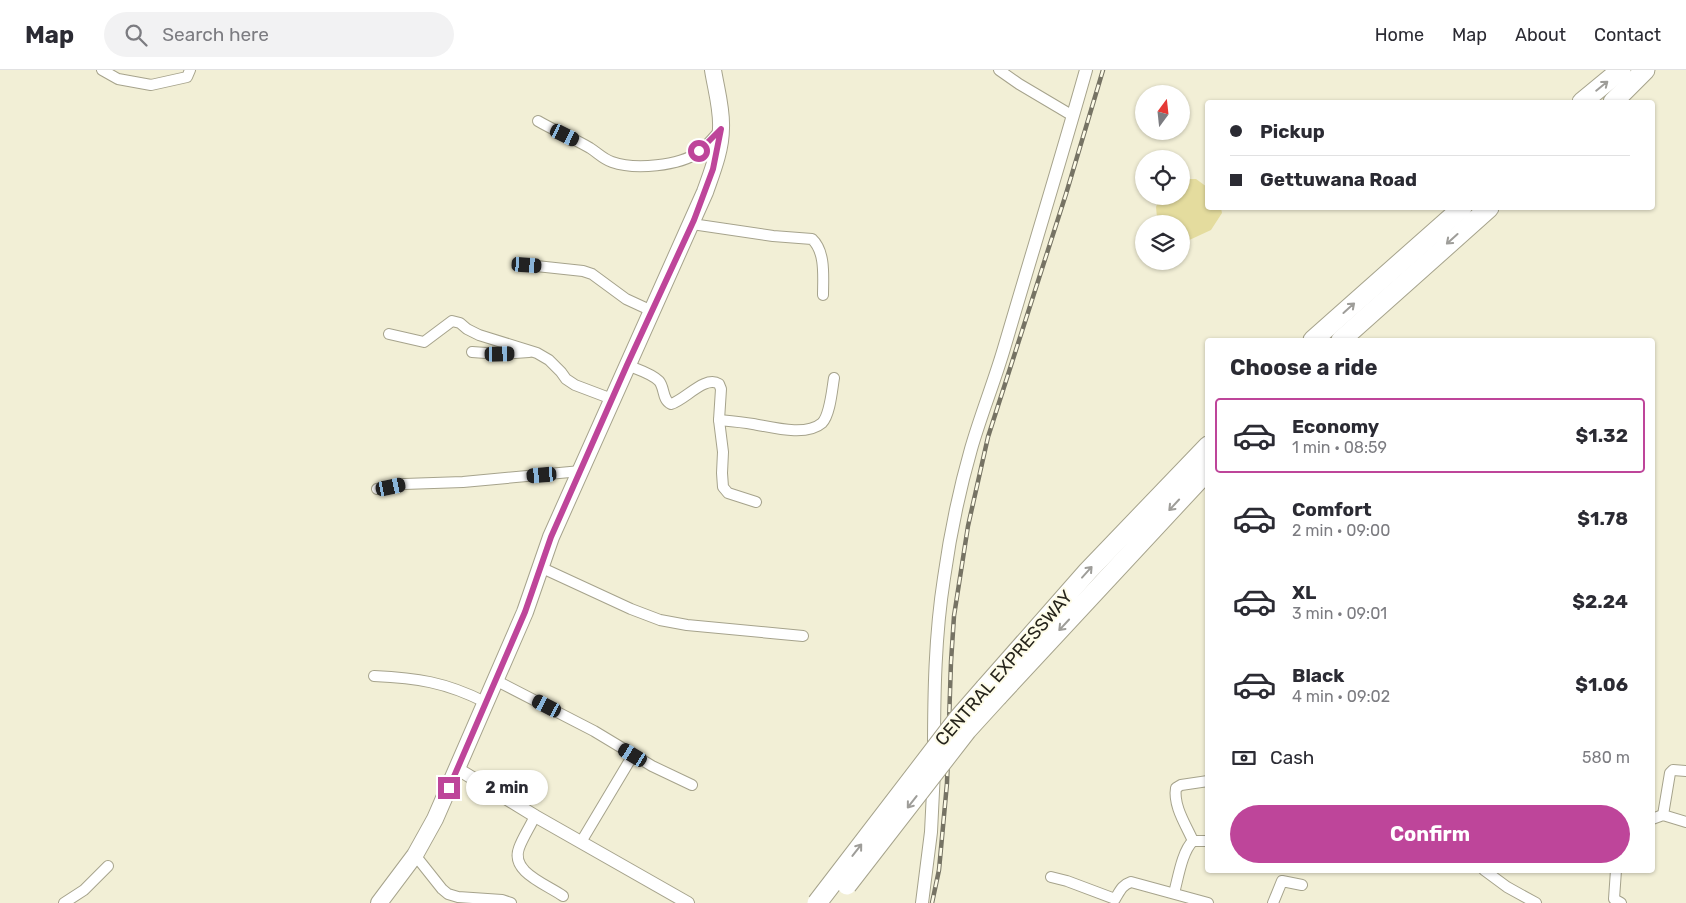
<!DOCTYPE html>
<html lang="en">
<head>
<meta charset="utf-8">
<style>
	:root { --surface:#fff; --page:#f2f2f3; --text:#2b2b33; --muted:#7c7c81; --line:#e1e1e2; --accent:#be459a }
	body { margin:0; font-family:Rubik,sans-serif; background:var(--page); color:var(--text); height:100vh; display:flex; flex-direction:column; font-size:19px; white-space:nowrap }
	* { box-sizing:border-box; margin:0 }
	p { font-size:16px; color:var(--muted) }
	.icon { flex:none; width:28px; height:28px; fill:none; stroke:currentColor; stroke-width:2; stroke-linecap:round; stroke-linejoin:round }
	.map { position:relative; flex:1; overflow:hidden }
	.details { position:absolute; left:1205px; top:268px; width:450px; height:535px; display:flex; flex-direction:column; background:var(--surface); border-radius:5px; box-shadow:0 1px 4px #0004 }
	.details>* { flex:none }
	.banner { position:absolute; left:1205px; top:30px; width:450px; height:110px; border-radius:5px; box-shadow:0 1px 4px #0004; display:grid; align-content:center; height:110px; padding:0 25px; background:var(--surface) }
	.needle { width:32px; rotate:15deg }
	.controls { position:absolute; left:1135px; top:15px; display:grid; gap:10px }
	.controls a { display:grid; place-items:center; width:55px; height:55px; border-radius:50%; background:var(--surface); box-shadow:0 1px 4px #0004; font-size:25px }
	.end { position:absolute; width:22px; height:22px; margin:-11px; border:6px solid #be459a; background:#fff; box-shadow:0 0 0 2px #fff }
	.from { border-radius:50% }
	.bubble { position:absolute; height:35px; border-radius:18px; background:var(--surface); box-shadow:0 1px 4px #0004; font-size:16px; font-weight:700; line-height:35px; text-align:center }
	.car { position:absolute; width:15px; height:30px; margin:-15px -8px; border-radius:6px; box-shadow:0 0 4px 1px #0007; background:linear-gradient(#222 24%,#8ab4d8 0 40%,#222 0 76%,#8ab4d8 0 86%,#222 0) }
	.banner b { display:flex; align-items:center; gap:18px; height:48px; font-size:19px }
	.banner b+b { border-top:1px solid var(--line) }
	.banner i { width:12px; height:12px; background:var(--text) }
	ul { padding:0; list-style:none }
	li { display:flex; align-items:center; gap:15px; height:75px; margin:0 10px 8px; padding:0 15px; border:2px solid transparent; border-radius:5px }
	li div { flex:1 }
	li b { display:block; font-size:19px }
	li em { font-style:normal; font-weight:700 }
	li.current { border-color:var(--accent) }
	li>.icon { width:45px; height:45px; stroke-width:1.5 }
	h2 { padding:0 25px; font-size:22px; line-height:60px }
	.pay { display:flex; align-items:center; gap:12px; height:55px; padding:0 25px; font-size:19px }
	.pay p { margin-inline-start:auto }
	.action { display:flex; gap:10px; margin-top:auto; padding:10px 25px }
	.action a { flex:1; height:58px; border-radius:30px; background:var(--accent); color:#fff; font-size:20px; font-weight:700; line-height:58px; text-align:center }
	header { display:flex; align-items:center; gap:30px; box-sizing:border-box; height:70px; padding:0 25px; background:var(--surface); border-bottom:1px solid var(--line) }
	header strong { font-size:24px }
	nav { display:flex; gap:28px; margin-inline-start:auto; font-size:18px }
	.search { width:350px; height:45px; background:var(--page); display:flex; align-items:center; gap:12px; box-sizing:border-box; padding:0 18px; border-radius:28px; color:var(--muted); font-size:19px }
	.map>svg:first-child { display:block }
	.green { fill:#e4dc9e }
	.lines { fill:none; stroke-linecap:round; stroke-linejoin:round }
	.minor-casing { stroke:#a6a38c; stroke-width:12 }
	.tertiary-casing { stroke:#a6a38c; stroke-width:14 }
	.primary-casing { stroke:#a6a38c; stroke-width:18 }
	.motorway-casing { stroke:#a6a38c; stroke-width:21 }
	.minor { stroke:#fff; stroke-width:10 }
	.tertiary { stroke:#fff; stroke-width:12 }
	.primary { stroke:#fff; stroke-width:16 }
	.motorway { stroke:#fff; stroke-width:19 }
	.rail-casing { stroke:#767364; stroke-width:4.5 }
	.rail { stroke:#fefce8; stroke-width:2.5; stroke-dasharray:8; stroke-linecap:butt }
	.motorway-bridge-casing { stroke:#a6a38c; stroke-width:21; stroke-linecap:butt }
	.motorway-bridge { stroke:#fff; stroke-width:19 }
	.oneway { stroke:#9e9d99 }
	.route { stroke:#be459a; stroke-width:6 }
	.labels { text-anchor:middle; stroke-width:4; stroke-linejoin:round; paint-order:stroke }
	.street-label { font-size:18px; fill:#27251c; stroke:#fefce8 }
</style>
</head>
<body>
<header>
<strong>Map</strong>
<div class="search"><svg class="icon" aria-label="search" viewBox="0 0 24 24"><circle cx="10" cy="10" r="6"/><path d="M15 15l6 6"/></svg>Search here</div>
<nav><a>Home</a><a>Map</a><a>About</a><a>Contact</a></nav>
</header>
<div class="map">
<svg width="1686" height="833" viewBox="0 0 1686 833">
	<rect width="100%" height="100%" fill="#f2efd6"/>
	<!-- green -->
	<path class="green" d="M1181 109H1196L1207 117 1208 138H1221L1222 143 1211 160 1185 172 1181 169V154H1166L1157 148 1156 137 1160 126H1181Z"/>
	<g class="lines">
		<!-- minor casing -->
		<g class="minor-casing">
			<g id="minor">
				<path d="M102 0 118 9 151 15 187 7 190 0"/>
				<path d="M999 0 1019 14 1073 46"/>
				<path d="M538 51C555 61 573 68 590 78 598 83 603 89 612 92 635 100 679 96 699 82 707 76 714 67 721 59"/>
				<path d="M692 154 773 166 812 169C826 182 823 208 823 225"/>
				<path d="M527 195 583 201 592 204 626 229 652 241"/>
				<path d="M389 264 424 272 452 251 460 253 467 259 479 265 537 283 549 290 561 302 566 309 575 315 612 329"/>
				<path d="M472 282 500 284 529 282"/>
				<path d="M627 295C636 299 651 303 659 311 665 318 662 330 671 334 685 330 705 305 719 314L721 319 719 350 723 382 722 403 723 417 728 423 756 432"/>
				<path d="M719 350C730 351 742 352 753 354 771 357 806 367 822 353 830 345 832 320 834 308"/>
				<path d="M377 419 404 414 463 412 581 401"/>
				<path d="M540 497 631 539 660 550 687 555 803 566"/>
				<path d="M374 606C417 608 445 612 485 632"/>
				<path d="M495 610 594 661 652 696 692 715"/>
				<path d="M1663 745 1670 703 1673 700 1686 701"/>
				<path d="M535 746C530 757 523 767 519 778 510 802 546 814 563 826"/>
				<path d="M1652 749 1663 745 1686 752"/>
				<path d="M1193 771C1186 755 1173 736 1176 718L1181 715 1208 711"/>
				<path d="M581 772 633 685"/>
				<path d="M415 785 442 819 448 824 458 827 502 830 511 833"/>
				<path d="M1484 800 1507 817 1536 833"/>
				<path d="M1616 800 1614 829 1621 833"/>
				<path d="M1051 807 1067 811 1115 829C1120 821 1122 815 1131 812L1208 833"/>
				<path d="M1174 823C1178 809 1182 781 1193 771H1208"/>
				<path d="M64 833 84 820 108 796"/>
				<path d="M1273 833 1282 811 1302 815"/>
			</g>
		</g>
		<!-- tertiary casing -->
		<g class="tertiary-casing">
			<g id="tertiary">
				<path d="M934 681C934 624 935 565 944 508 950 465 959 421 971 379 981 344 995 310 1005 275 1032 183 1060 92 1086 0"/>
				<path d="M456 698 535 746 688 833"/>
				<path d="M922 833 931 762 934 701"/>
			</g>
		</g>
		<!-- primary casing -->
		<g class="primary-casing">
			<path id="primary" d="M379 833 415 785 435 749 525 542 551 467 705 122C712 102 721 80 721 58 722 39 716 19 713 0"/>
		</g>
		<!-- motorway casing -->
		<g class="motorway-casing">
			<g id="motorway">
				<path d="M1582 32 1621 0"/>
				<path d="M1613 32 1645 0"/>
				<path d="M1313 270 1462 138"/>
				<path d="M1341 270 1489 138"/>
				<path d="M985 618 1088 501 1208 376"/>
				<path d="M998 626 1208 400"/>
			</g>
		</g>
		<!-- minor -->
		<use href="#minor" class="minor"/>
		<!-- tertiary -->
		<use href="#tertiary" class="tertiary"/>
		<!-- primary -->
		<use href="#primary" class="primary"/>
		<!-- motorway -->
		<use href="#motorway" class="motorway"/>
		<!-- rail casing -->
		<g class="rail-casing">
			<path id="rail" d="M932 833 939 800 947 713 951 592 954 546 968 456 988 367 1066 124 1103 0"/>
		</g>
		<!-- rail -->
		<use href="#rail" class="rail"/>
		<!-- motorway-bridge casing -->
		<g class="motorway-bridge-casing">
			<g id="motorway-bridge">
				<path d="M847 815 967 660 998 626"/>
				<path d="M817 833 958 649 985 618"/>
			</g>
		</g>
		<!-- motorway-bridge -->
		<use href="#motorway-bridge" class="motorway-bridge"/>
	</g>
	<!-- one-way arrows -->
	<defs><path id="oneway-shaft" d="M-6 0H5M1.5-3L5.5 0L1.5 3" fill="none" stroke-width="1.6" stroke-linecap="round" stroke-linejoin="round" transform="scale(1.25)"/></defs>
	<g class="oneway">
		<use href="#oneway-shaft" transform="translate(1602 16) rotate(-39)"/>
		<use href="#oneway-shaft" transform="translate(1452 169) rotate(138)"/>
		<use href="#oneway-shaft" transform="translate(1349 238) rotate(-42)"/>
		<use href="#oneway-shaft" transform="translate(1174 435) rotate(133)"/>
		<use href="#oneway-shaft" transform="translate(1087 502) rotate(-48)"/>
		<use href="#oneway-shaft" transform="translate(1064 555) rotate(133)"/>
		<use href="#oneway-shaft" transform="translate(912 732) rotate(128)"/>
		<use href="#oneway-shaft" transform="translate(857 780) rotate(-52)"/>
	</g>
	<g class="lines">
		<!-- route -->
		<path class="route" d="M449 718 525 542 551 467 627 295 694 150 713 99 721 59 699 81"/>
	</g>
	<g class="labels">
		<!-- street labels -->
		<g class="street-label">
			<text transform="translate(1004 598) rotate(-49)" y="6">CENTRAL EXPRESSWAY</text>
		</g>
	</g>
</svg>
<div class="controls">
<a><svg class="needle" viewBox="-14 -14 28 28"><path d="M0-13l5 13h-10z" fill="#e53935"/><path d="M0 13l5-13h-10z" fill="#7c7c81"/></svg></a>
<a><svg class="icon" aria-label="locate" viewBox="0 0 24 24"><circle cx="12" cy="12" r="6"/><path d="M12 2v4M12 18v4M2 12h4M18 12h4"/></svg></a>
<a><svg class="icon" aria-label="layers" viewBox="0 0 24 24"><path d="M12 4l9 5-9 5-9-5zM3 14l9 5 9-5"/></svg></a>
</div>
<i class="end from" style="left:699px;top:81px"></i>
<i class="end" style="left:449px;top:718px"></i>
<div class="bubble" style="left:466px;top:700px;width:82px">2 min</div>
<i class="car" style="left:565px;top:65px;rotate:116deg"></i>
<i class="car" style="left:527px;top:195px;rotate:94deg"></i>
<i class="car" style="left:500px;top:284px;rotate:89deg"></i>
<i class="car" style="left:542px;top:405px;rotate:265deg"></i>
<i class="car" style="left:391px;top:417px;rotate:78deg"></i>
<i class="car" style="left:547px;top:636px;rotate:297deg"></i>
<i class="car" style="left:633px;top:685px;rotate:301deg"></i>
<div class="banner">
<b><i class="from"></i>Pickup</b>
<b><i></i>Gettuwana Road</b>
</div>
<section class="details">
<h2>Choose a ride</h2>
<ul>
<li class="current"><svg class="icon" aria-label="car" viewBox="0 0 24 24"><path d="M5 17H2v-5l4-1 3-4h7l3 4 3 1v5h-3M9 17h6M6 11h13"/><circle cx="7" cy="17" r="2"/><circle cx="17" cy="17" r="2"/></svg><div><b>Economy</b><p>1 min · 08:59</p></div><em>$1.32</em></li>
<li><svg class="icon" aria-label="car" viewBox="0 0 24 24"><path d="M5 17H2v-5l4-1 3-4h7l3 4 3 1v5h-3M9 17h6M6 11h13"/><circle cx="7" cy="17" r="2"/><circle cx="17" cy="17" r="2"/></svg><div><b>Comfort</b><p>2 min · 09:00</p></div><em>$1.78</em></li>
<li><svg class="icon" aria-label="car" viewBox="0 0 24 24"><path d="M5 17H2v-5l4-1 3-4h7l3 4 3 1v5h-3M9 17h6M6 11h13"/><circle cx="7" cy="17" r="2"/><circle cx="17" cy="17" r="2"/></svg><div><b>XL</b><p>3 min · 09:01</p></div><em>$2.24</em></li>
<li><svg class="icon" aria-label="car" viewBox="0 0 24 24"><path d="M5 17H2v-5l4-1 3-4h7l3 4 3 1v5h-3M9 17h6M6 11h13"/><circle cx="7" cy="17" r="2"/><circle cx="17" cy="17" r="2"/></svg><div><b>Black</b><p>4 min · 09:02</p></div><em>$1.06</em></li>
</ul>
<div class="pay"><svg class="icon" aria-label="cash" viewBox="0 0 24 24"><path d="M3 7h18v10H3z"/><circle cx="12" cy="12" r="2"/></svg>Cash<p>580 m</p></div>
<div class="action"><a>Confirm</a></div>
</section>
</div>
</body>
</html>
